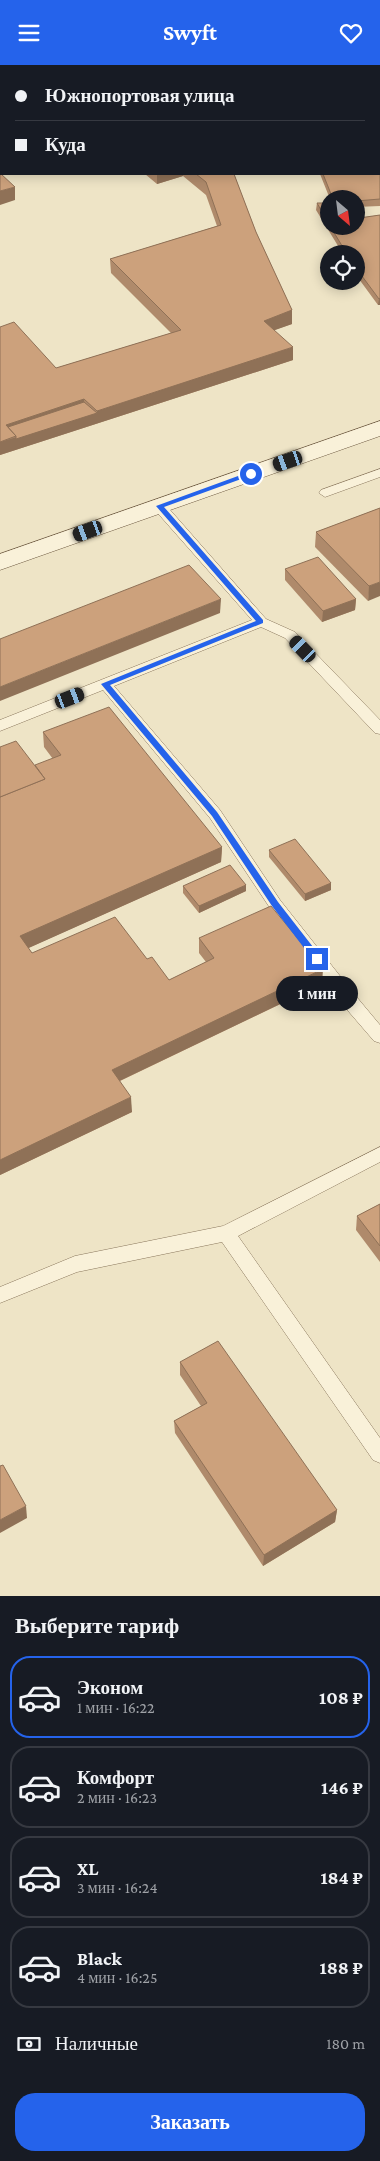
<!DOCTYPE html>
<html lang="ru">
<head>
<meta charset="utf-8">
<style>
	:root { --surface:#171b24; --page:#242831; --text:#f1f3f6; --muted:#9ea1a6; --line:#363941; --accent:#2563eb }
	body { margin:0; font-family:"Crimson Pro",serif; background:var(--page); color:var(--text); height:100vh; display:flex; flex-direction:column; font-size:19px; white-space:nowrap }
	* { box-sizing:border-box; margin:0 }
	p { font-size:16px; color:var(--muted) }
	.icon { flex:none; width:28px; height:28px; fill:none; stroke:currentColor; stroke-width:2; stroke-linecap:round; stroke-linejoin:round }
	.map { position:relative; height:1531px; overflow:hidden }
	.side { display:flex; flex-direction:column; background:var(--surface); flex:1 }
	.side>* { flex:none }
	.top-card { position:absolute; left:0px; top:0px; width:380px; height:110px; box-shadow:0 2px 12px #0003; display:grid; align-content:center; height:110px; padding:0 15px; background:var(--surface) }
	.needle { width:32px; rotate:152deg }
	.tools { position:absolute; left:320px; top:125px; display:grid; gap:10px }
	.tools a { display:grid; place-items:center; width:45px; height:45px; border-radius:50%; background:var(--surface); box-shadow:0 2px 12px #0003; font-size:25px }
	.end { position:absolute; width:22px; height:22px; margin:-11px; border:6px solid #2563eb; background:#fff; box-shadow:0 0 0 2px #fff }
	.from { border-radius:50% }
	.bubble { position:absolute; height:35px; border-radius:18px; background:var(--surface); box-shadow:0 2px 12px #0003; font-size:16px; font-weight:700; line-height:35px; text-align:center }
	.car { position:absolute; width:15px; height:30px; margin:-15px -8px; border-radius:6px; box-shadow:0 0 4px 1px #0007; background:linear-gradient(#222 24%,#8ab4d8 0 40%,#222 0 76%,#8ab4d8 0 86%,#222 0) }
	.top-card b { display:flex; align-items:center; gap:18px; height:48px; font-size:19px }
	.top-card b+b { border-top:1px solid var(--line) }
	.top-card i { width:12px; height:12px; background:var(--text) }
	ul { padding:0; list-style:none }
	li { display:flex; align-items:center; gap:15px; height:82px; margin:0 10px 8px; padding:0 5px; border:2px solid var(--line); border-radius:20px }
	li div { flex:1 }
	li b { display:block; font-size:19px }
	li em { font-style:normal; font-weight:700 }
	li.active { border-color:var(--accent) }
	li>.icon { width:45px; height:45px; stroke-width:1.5 }
	h2 { padding:0 15px; font-size:22px; line-height:60px }
	.pay { display:flex; align-items:center; gap:12px; height:55px; padding:0 15px; font-size:19px }
	.pay p { margin-inline-start:auto }
	.action { display:flex; gap:10px; margin-top:auto; padding:10px 15px }
	.action a { flex:1; height:58px; border-radius:20px; background:var(--accent); color:#fff; font-size:20px; font-weight:700; line-height:58px; text-align:center }
	header { display:flex; justify-content:space-between; align-items:center; height:65px; padding:0 15px; background:var(--accent); color:#fff; font-size:22px; font-weight:700 }
	.map>svg:first-child { display:block }
	.lines { fill:none; stroke-linecap:round; stroke-linejoin:round }
	.lane-casing { stroke:#89765c; stroke-width:1 }
	.secondary-casing { stroke:#6b573f; stroke-width:1 }
	.lane { fill:#f9f1d9; fill-rule:evenodd }
	.secondary { fill:#f9f1d9; fill-rule:evenodd }
	.wall { fill:#af8a6b }
	.shaded-wall { fill:#8f7157 }
	.building { fill:#cca17c; stroke:#8f7157 }
	.route { fill:#2563eb }
</style>
</head>
<body>
<header><svg class="icon" aria-label="menu" viewBox="0 0 24 24"><path d="M4 6h16M4 12h16M4 18h16"/></svg>Swyft<svg class="icon" aria-label="heart" viewBox="0 0 24 24"><path d="M12 20l-8-8c-3-5 5-10 8-4 3-6 11-1 8 4z"/></svg></header>
<div class="map">
<svg width="380" height="1531" viewBox="0 0 380 1531">
	<rect width="100%" height="100%" fill="#eee4c6"/>
	<g class="lines">
		<!-- lane casing -->
		<g class="lane-casing">
			<g id="lane">
				<path d="M380 404V412L325 432 319 428 321 425Z"/>
				<path d="M159 437 164 438 266 554 295 567 380 655V669L375 668 285 573 261 562 114 621 220 745 280 835 355 930 380 960V978L374 976 343 940 270 843 210 753 103 625 0 666V655L252 555 154 444 153 441Z"/>
				<path d="M380 1082V1097L238 1171 380 1373V1398L373 1395 222 1177 77 1207 0 1238V1222L75 1191 223 1161Z"/>
			</g>
		</g>
		<!-- secondary casing -->
		<g class="secondary-casing">
			<path id="secondary" d="M380 356V371L0 505V489Z"/>
		</g>
		<!-- lane -->
		<use href="#lane" class="lane"/>
		<!-- secondary -->
		<use href="#secondary" class="secondary"/>
	</g>
	<!-- wall -->
	<g class="wall">
		<path d="M19 0H73V1H20Z"/>
		<path d="M277 0H380V27H379V1H277Z"/>
		<path d="M380 95V141L356 142V134H330L320 109H379Z"/>
		<path d="M145 109H234L256 167 292 245V259L274 265 293 295 0 390V262L56 303 171 268 111 208 110 194 217 161 206 130 183 111 157 119Z"/>
		<path d="M317 138H329V161H356L359 153 380 150V240H378L356 210V189H343L316 145Z"/>
		<path d="M380 443 368 536 315 482 316 467Z"/>
		<path d="M285 504 356 534 355 545 322 557 285 515Z"/>
		<path d="M43 667 222 782 221 797 28 883 32 888 147 894 169 915 206 897 199 888V873L322 919 120 1016 132 1047 0 1110 35 702 53 694 44 682Z"/>
		<path d="M269 785 331 818V825L305 836 269 792Z"/>
		<path d="M246 820V826L199 848 183 828V821Z"/>
		<path d="M380 1139V1197L356 1165 357 1151Z"/>
		<path d="M180 1297 337 1445 335 1457 263 1501 175 1368 174 1356 201 1341 180 1310Z"/>
	</g>
	<!-- shaded-wall -->
	<g class="shaded-wall">
		<rect x="0" y="84" width="1" height="11"/>
		<path d="M157 109H183V111L157 119Z"/>
		<path d="M15 122V135L0 140V126Z"/>
		<path d="M380 233V240H378L379 234Z"/>
		<path d="M292 245V259L264 269V256Z"/>
		<path d="M293 282V295L0 390V377L97 348V358V346Z"/>
		<path d="M84 334 85 348 14 371 6 360Z"/>
		<path d="M380 517V531L368 536 369 521Z"/>
		<path d="M221 534 220 548 0 636V622Z"/>
		<path d="M356 534 355 545 322 557 323 546Z"/>
		<path d="M222 782 221 797 22 886 20 871Z"/>
		<path d="M331 818V825L305 836V829Z"/>
		<path d="M246 820V826L199 848V841Z"/>
		<path d="M323 904 322 919 113 1019 112 1005Z"/>
		<path d="M131 1032 132 1047 0 1110V1095Z"/>
		<path d="M26 1441 27 1453 0 1468V1455Z"/>
		<path d="M337 1445 335 1457 263 1501 264 1490Z"/>
	</g>
	<!-- building -->
	<g class="building">
		<path d="M279 0H380V21H379V1H279Z"/>
		<rect x="0" y="72" width="1" height="12"/>
		<path d="M379 92 380 95V134L356 136V134H333L323 109H379Z"/>
		<path d="M0 108 15 122 0 126Z"/>
		<path d="M196 109H234L256 167 292 245 264 256 293 282 97 346 84 334 6 360 16 371 0 377V262L14 257 56 303 181 265 110 194 221 160 206 117Z"/>
		<path d="M317 138H329V159Z"/>
		<path d="M356 149 359 153 380 150V233L379 234 356 203V189H347L330 161H356Z"/>
		<path d="M84 337 97 348 16 374V371L8 362Z"/>
		<path d="M380 443V517L369 521 316 467Z"/>
		<path d="M318 492 356 534 323 546 285 504Z"/>
		<path d="M189 500 221 534 0 622V574Z"/>
		<path d="M109 642 222 782 20 871 32 888 115 852 147 894 152 892 169 915 214 893 199 873 271 841 323 904 112 1005 131 1032 0 1095V732L45 714 35 700 61 690 43 667Z"/>
		<path d="M16 676 45 714 0 732V682Z"/>
		<path d="M295 774 331 818 305 829 269 785Z"/>
		<path d="M230 800 246 820 199 841 183 821Z"/>
		<path d="M380 1139V1181L357 1151Z"/>
		<path d="M218 1276 337 1445 264 1490 174 1356 207 1338 180 1297Z"/>
		<path d="M3 1400 26 1441 0 1455V1401Z"/>
	</g>
	<!-- route -->
	<path class="route" d="M249 407 255 409 164 442 263 555V558L110 620 217 747 278 837 320 891 322 894 317 897 314 896 272 841 212 751 101 619 256 556 156 441Z"/>
</svg>
<div class="tools">
<a><svg class="needle" viewBox="-14 -14 28 28"><path d="M0-13l5 13h-10z" fill="#e53935"/><path d="M0 13l5-13h-10z" fill="#9ea1a6"/></svg></a>
<a><svg class="icon" aria-label="locate" viewBox="0 0 24 24"><circle cx="12" cy="12" r="6"/><path d="M12 2v4M12 18v4M2 12h4M18 12h4"/></svg></a>
</div>
<i class="end from" style="left:251px;top:409px"></i>
<i class="end" style="left:317px;top:894px"></i>
<div class="bubble" style="left:276px;top:911px;width:82px">1 мин</div>
<i class="car" style="left:288px;top:396px;rotate:251deg"></i>
<i class="car" style="left:88px;top:466px;rotate:250deg"></i>
<i class="car" style="left:303px;top:584px;rotate:316deg"></i>
<i class="car" style="left:70px;top:633px;rotate:69deg"></i>
<div class="top-card">
<b><i class="from"></i>Южнопортовая улица</b>
<b><i></i>Куда</b>
</div>
</div>
<section class="side">
<h2>Выберите тариф</h2>
<ul>
<li class="active"><svg class="icon" aria-label="car" viewBox="0 0 24 24"><path d="M5 17H2v-5l4-1 3-4h7l3 4 3 1v5h-3M9 17h6M6 11h13"/><circle cx="7" cy="17" r="2"/><circle cx="17" cy="17" r="2"/></svg><div><b>Эконом</b><p>1 мин · 16:22</p></div><em>108 ₽</em></li>
<li><svg class="icon" aria-label="car" viewBox="0 0 24 24"><path d="M5 17H2v-5l4-1 3-4h7l3 4 3 1v5h-3M9 17h6M6 11h13"/><circle cx="7" cy="17" r="2"/><circle cx="17" cy="17" r="2"/></svg><div><b>Комфорт</b><p>2 мин · 16:23</p></div><em>146 ₽</em></li>
<li><svg class="icon" aria-label="car" viewBox="0 0 24 24"><path d="M5 17H2v-5l4-1 3-4h7l3 4 3 1v5h-3M9 17h6M6 11h13"/><circle cx="7" cy="17" r="2"/><circle cx="17" cy="17" r="2"/></svg><div><b>XL</b><p>3 мин · 16:24</p></div><em>184 ₽</em></li>
<li><svg class="icon" aria-label="car" viewBox="0 0 24 24"><path d="M5 17H2v-5l4-1 3-4h7l3 4 3 1v5h-3M9 17h6M6 11h13"/><circle cx="7" cy="17" r="2"/><circle cx="17" cy="17" r="2"/></svg><div><b>Black</b><p>4 мин · 16:25</p></div><em>188 ₽</em></li>
</ul>
<div class="pay"><svg class="icon" aria-label="cash" viewBox="0 0 24 24"><path d="M3 7h18v10H3z"/><circle cx="12" cy="12" r="2"/></svg>Наличные<p>180 m</p></div>
<div class="action"><a>Заказать</a></div>
</section>
</body>
</html>
